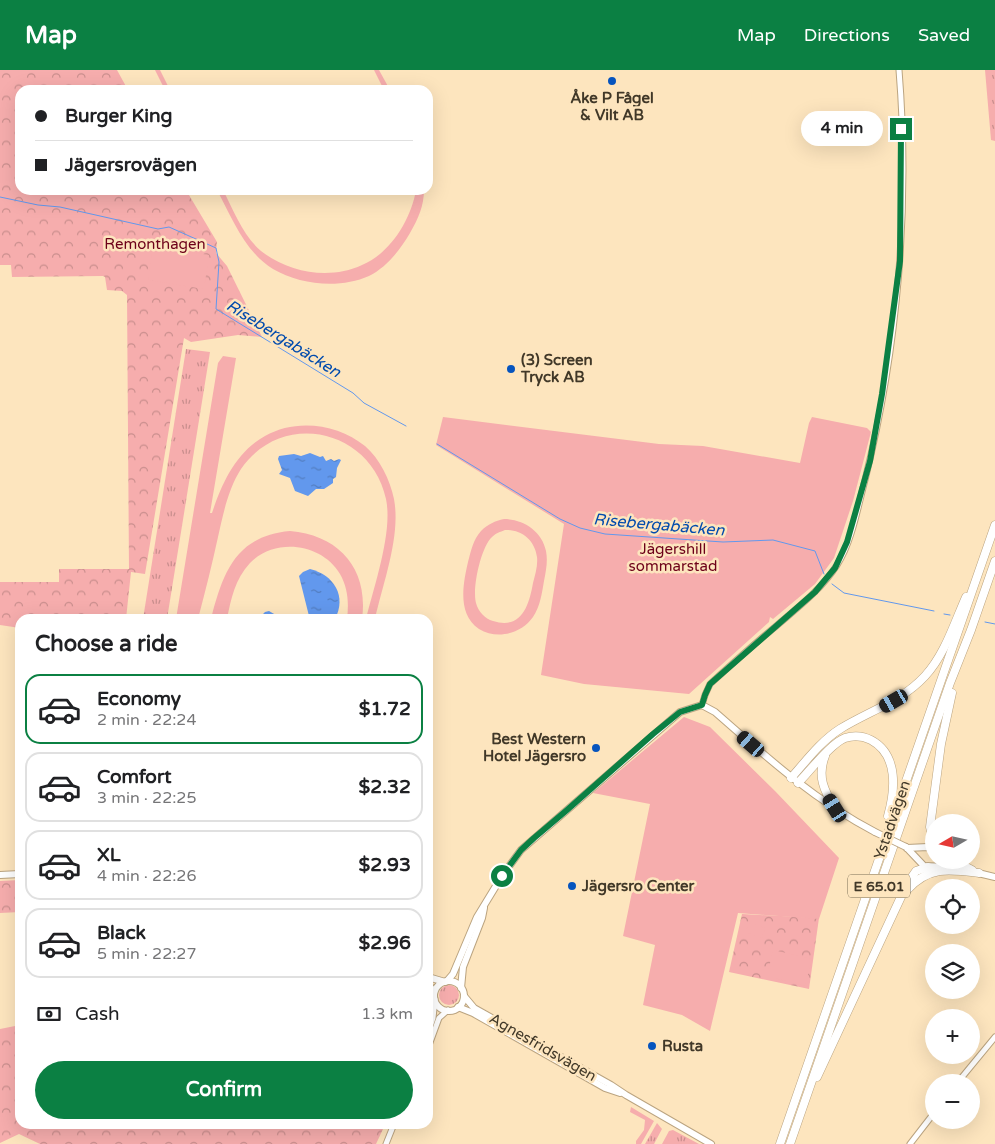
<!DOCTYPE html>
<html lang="en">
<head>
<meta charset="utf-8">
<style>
	:root { --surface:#fff; --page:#f6f6f6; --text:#202124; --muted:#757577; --line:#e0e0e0; --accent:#0b8043 }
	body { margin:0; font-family:"Varela Round",sans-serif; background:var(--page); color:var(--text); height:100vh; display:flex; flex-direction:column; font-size:19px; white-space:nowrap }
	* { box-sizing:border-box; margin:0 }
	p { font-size:16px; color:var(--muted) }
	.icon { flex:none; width:28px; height:28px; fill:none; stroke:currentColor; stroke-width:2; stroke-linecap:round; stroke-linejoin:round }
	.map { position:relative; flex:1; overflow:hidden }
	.panel { position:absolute; left:15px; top:544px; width:418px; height:515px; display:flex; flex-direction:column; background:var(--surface); border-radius:15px; box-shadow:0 5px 20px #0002 }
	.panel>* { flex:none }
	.hud { position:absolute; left:15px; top:15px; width:418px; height:110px; border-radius:15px; box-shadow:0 5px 20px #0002; display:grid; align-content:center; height:110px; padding:0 20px; background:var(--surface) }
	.needle { width:32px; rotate:261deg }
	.buttons { position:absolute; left:925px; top:744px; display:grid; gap:10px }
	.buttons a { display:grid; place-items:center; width:55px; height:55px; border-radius:50%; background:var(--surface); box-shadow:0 5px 20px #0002; font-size:25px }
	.end { position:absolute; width:22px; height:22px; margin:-11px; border:6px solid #0b8043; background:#fff; box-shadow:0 0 0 2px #fff }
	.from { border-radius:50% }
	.bubble { position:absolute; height:35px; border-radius:18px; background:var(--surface); box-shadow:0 5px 20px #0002; font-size:16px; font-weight:700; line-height:35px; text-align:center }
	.car { position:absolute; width:15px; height:30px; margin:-15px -8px; border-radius:6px; box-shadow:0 0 4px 1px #0007; background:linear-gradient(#222 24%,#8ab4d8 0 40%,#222 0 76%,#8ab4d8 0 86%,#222 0) }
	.hud b { display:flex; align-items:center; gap:18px; height:48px; font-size:19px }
	.hud b+b { border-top:1px solid var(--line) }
	.hud i { width:12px; height:12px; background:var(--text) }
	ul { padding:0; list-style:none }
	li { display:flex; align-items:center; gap:15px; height:70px; margin:0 10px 8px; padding:0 10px; border:2px solid var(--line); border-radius:15px }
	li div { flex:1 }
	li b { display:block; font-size:19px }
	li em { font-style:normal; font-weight:700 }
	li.selected { border-color:var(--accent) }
	li>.icon { width:45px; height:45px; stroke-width:1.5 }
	h2 { padding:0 20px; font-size:22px; line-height:60px }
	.pay { display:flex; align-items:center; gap:12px; height:55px; padding:0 20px; font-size:19px }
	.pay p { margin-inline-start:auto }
	.action { display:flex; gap:10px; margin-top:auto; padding:10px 20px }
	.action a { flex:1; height:58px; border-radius:30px; background:var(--accent); color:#fff; font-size:20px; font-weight:700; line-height:58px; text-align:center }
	header { display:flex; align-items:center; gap:30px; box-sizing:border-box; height:70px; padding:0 25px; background:var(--accent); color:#fff }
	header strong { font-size:24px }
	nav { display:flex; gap:28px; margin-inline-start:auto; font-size:18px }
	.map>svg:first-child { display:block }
	.grass { fill:url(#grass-tufts) }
	.forest { fill:url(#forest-crowns) }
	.garden { fill:#f6adad; fill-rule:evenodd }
	.water { fill:url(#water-ripples) }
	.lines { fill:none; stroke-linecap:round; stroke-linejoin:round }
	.stream { stroke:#6298ed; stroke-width:1 }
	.minor-casing { stroke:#bba480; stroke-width:7 }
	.major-casing { stroke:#bba480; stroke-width:8 }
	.highway-casing { stroke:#bba480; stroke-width:9 }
	.minor { stroke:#fff; stroke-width:5 }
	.major { stroke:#fff; stroke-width:6 }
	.highway { stroke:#fff; stroke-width:8 }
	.major-bridge-casing { stroke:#bba480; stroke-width:8; stroke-linecap:butt }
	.major-bridge { stroke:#fff; stroke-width:6 }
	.route { stroke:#0b8043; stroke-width:6 }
	.poi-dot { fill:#0654be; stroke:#fde5be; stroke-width:2 }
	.labels { text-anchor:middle; stroke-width:5; stroke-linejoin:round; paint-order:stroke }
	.shield { fill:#fde5be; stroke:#796c55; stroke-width:1 }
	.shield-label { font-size:14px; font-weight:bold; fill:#413828 }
	.poi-label { font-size:15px; font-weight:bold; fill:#413828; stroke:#fde5be; text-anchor:start }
	.park-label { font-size:15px; fill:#6d0019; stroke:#fde5be }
	.street-label { font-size:15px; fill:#413828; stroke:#fde5be }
	.water-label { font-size:16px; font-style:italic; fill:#024bad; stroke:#fde5be }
</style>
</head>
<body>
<header>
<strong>Map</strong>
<nav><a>Map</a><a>Directions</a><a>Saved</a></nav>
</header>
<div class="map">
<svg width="995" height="1074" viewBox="0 0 995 1074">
	<defs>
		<pattern id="grass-tufts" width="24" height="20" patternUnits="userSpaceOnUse" patternTransform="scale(1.25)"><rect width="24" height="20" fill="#f6adad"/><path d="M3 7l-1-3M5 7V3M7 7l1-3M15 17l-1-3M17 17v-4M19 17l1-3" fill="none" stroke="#c98e8d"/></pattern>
		<pattern id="forest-crowns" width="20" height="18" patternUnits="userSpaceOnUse" patternTransform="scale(1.25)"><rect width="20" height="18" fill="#f6adad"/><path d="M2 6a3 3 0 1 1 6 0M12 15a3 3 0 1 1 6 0" fill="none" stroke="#c98e8d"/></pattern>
		<pattern id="water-ripples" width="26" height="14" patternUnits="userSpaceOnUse" patternTransform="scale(1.25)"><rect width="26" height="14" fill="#6298ed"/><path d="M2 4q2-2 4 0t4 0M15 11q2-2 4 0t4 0" fill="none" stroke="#527dc0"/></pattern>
	</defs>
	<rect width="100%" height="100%" fill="#fde5be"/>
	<!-- grass -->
	<g class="grass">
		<path d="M985 0H995V71L991 70Z"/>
		<path d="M186 279 210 282 167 549H143Z"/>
		<circle cx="449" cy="925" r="10"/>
		<path d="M631 1037 654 1051 641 1074H636V1071L644 1060 645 1050 630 1042Z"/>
		<path d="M657 1053 662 1059 654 1074H645Z"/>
		<path d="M673 1060 699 1074H662L669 1061Z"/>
	</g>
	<!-- forest -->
	<g class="forest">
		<path d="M0 0H117L128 20H20V120H186L217 172 216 183 227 196 262 267 238 265 191 272 184 268 145 504 131 502 126 549H20V558L0 555V512H59V499H129L127 225 122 221 107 220 105 207 103 206 12 207 11 195H0Z"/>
		<path d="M20 810V842L0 843V811Z"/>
		<path d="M742 844 819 848 809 919 729 902Z"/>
		<path d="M20 955V1054H381L383 1059 376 1074H40L19 1064 0 1073V959Z"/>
	</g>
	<!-- garden -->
	<g class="garden">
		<path d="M155 0H160L170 20H165Z"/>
		<path d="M374 0H379L390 20H384Z"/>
		<path d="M217 120H223C234 141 243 166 261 181 289 203 330 210 362 195 391 183 411 149 416 120H424C424 136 418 149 410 163 400 180 387 197 369 206 340 219 300 215 273 199 245 182 232 148 217 120Z"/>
		<path d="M153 176 209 185 204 219 148 210Z"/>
		<path d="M223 286 236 288 210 443H212C222 413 236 382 265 366 296 348 338 354 365 376 380 389 390 410 394 429 401 466 383 513 375 549H366C374 516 393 462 386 429 371 359 282 339 241 399 228 419 223 445 218 467 212 495 205 522 198 549H176L218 293Z"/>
		<path d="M443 347 659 374 703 376 800 393 809 353 812 347 867 358 871 362 853 431 834 488 815 514 773 549 770 547 769 552 689 624 584 614 541 605 564 454 436 375Z"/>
		<path d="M504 449C523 449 542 461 546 481 548 491 546 501 544 511 542 523 540 537 533 547 521 564 497 570 479 559 457 544 463 514 468 492 471 481 473 470 481 461 488 454 495 451 504 449ZM505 460C521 459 535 470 537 487 538 496 535 505 533 513 529 535 522 560 493 551 485 549 478 541 476 533 472 518 481 477 492 467 496 463 500 462 505 460Z"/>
		<path d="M290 461C339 465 369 499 362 549H347C349 533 348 518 340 504 322 473 275 467 250 493 235 509 231 529 227 549H211C223 502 236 466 290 461Z"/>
		<path d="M684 647 710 657 775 721 839 788 819 849 738 843 710 961 682 945 643 935 655 875 623 866 650 734 593 723Z"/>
		<path d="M749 853 765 858 762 868 745 862Z"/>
		<path d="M773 880 812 889 805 916 767 906Z"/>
	</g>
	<!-- water -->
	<g class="water">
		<path d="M310 383 320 387 323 386 326 391 331 389 334 391 339 389 341 390 337 398 336 407 333 409V413L324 419H316L308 426 295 421 290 408 279 404 282 400 278 389 279 386 294 384 301 386Z"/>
		<path d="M310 499C334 505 347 526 335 549H310L309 546 299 506 303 502Z"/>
		<path d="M269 541 281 548 292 549H258L265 542Z"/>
	</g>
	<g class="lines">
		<!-- stream -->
		<g class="stream">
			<path d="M0 127 38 135 60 137 158 159 169 157 216 178 219 192 216 239 353 323 364 333 406 356"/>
			<path d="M437 374 560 449 580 458 605 464 723 472 773 470 815 481 824 504"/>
			<path d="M832 514 844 523 934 541"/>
			<path d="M944 544 950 545"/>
			<path d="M985 552 995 554"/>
		</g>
		<!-- minor casing -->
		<g class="minor-casing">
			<g id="minor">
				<path d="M702 635 705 625 710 614C731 595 753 575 775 557 797 538 821 520 837 495 852 472 858 436 865 410 898 277 910 136 899 0"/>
				<path d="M428 963 433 948 435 929"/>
				<path d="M428 978 439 948 448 940"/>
				<path d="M958 1012 995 967"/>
				<path d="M386 1074 394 1054"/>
				<path d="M910 1074 934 1043"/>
			</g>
		</g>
		<!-- major casing -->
		<g class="major-casing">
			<g id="major">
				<path d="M906 777 924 796 947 797"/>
				<path d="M907 778 928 777 934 778"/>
				<path d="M944 790 965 799"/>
				<path d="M974 802 995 807"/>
				<path d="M0 805 20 804"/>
				<path d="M428 907 445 912"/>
				<path d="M447 911 453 904 477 847 502 806 521 780 680 642 702 635 715 642C765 686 815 731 875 762"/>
				<circle cx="449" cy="926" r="15"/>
				<path d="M428 914 432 919 434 926"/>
				<path d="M461 918 463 897 482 848 484 838"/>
				<path d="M464 926 474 938 611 1015 626 1025 711 1074"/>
				<path d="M458 937 473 943 605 1018 620 1023"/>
			</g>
		</g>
		<!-- highway casing -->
		<g class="highway-casing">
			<g id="highway">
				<path d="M825 686C817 706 824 721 835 738"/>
				<path d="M791 708C806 691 821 671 840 659 869 641 901 632 925 606 945 584 954 554 966 527"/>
				<path d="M798 713C809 702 831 673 845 668 854 665 863 666 871 670 899 685 895 721 888 746"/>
				<path d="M934 773 930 757 941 674 952 623"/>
				<path d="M953 790 972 800"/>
				<path d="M907 820C929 796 949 799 979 803"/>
				<path d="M817 1007 907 814 916 801 928 797"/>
				<path d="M780 1074 995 455"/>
				<path d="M790 1074 950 613 971 560 995 491"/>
			</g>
		</g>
		<!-- minor -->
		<use href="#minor" class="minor"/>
		<!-- major -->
		<use href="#major" class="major"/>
		<!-- highway -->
		<use href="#highway" class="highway"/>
		<!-- major-bridge casing -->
		<g class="major-bridge-casing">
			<path id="major-bridge" d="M875 762 906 777"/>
		</g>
		<!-- major-bridge -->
		<use href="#major-bridge" class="major-bridge"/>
	</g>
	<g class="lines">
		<!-- route -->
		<path class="route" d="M502 806 521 780 534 768 567 740 653 664 680 642 702 635 705 625 710 614 815 522 835 498 847 472 870 391 882 324 900 191 901 59"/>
	</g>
	<!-- markers -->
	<g class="poi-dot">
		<circle cx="612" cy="11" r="5"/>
		<circle cx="511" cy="299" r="5"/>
		<circle cx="596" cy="678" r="5"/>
		<circle cx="572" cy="816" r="5"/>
		<circle cx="652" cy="976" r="5"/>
	</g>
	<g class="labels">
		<!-- shield labels -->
		<rect class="shield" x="848" y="804.5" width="62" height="23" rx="4"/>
		<g class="shield-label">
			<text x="879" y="821">E 65.01</text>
		</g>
		<!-- poi labels -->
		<g class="poi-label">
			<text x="612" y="33" text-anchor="middle">Åke P Fågel<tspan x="612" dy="17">&amp; Vilt AB</tspan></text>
			<text x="521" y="295">(3) Screen<tspan x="521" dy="17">Tryck AB</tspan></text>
			<text x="586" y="674" text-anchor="end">Best Western<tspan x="586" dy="17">Hotel Jägersro</tspan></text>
			<text x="582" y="821">Jägersro Center</text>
			<text x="662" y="981">Rusta</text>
		</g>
		<!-- park labels -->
		<g class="park-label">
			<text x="155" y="179">Remonthagen</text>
			<text x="673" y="484">Jägershill<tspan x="673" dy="17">sommarstad</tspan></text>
		</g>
		<!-- street labels -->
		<g class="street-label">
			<text transform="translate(892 750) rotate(-71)" y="5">Ystadvägen</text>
			<text transform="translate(543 977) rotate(30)" y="5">Agnesfridsvägen</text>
		</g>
		<!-- water labels -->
		<g class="water-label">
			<text transform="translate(284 268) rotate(32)" y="6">Risebergabäcken</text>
			<text transform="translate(659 454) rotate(5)" y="6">Risebergabäcken</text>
		</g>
	</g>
</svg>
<div class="buttons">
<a><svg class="needle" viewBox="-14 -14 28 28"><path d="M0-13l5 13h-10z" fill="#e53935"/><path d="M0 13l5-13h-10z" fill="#757577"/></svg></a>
<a><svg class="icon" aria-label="locate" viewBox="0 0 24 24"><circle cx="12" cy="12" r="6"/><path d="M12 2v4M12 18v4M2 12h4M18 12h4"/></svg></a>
<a><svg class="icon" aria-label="layers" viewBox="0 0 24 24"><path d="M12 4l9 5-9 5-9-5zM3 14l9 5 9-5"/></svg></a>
<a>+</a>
<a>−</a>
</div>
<i class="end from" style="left:502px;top:806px"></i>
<i class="end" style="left:901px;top:59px"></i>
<div class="bubble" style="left:801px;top:41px;width:82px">4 min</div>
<i class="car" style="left:894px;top:631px;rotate:240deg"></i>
<i class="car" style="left:751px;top:674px;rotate:311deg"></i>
<i class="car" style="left:835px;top:738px;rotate:328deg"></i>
<div class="hud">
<b><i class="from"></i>Burger King</b>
<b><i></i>Jägersrovägen</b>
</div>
<section class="panel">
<h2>Choose a ride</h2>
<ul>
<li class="selected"><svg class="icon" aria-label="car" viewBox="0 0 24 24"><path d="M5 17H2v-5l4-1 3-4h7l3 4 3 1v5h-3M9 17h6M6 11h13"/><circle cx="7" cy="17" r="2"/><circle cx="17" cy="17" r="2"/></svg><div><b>Economy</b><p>2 min · 22:24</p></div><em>$1.72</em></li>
<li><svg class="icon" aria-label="car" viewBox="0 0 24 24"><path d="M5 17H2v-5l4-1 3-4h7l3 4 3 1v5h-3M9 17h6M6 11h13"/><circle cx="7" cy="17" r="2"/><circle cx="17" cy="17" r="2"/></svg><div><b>Comfort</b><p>3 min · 22:25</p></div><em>$2.32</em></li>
<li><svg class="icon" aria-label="car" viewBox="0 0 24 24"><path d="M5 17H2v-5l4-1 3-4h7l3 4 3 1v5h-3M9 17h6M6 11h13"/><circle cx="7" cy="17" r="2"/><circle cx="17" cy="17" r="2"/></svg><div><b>XL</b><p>4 min · 22:26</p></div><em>$2.93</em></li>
<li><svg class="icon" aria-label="car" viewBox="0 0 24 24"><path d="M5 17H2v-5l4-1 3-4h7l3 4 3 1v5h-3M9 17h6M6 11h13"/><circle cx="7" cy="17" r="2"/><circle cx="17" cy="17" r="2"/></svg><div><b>Black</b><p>5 min · 22:27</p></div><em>$2.96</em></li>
</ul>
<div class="pay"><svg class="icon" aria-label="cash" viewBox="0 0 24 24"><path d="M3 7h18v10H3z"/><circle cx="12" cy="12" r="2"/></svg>Cash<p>1.3 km</p></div>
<div class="action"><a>Confirm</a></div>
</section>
</div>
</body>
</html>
